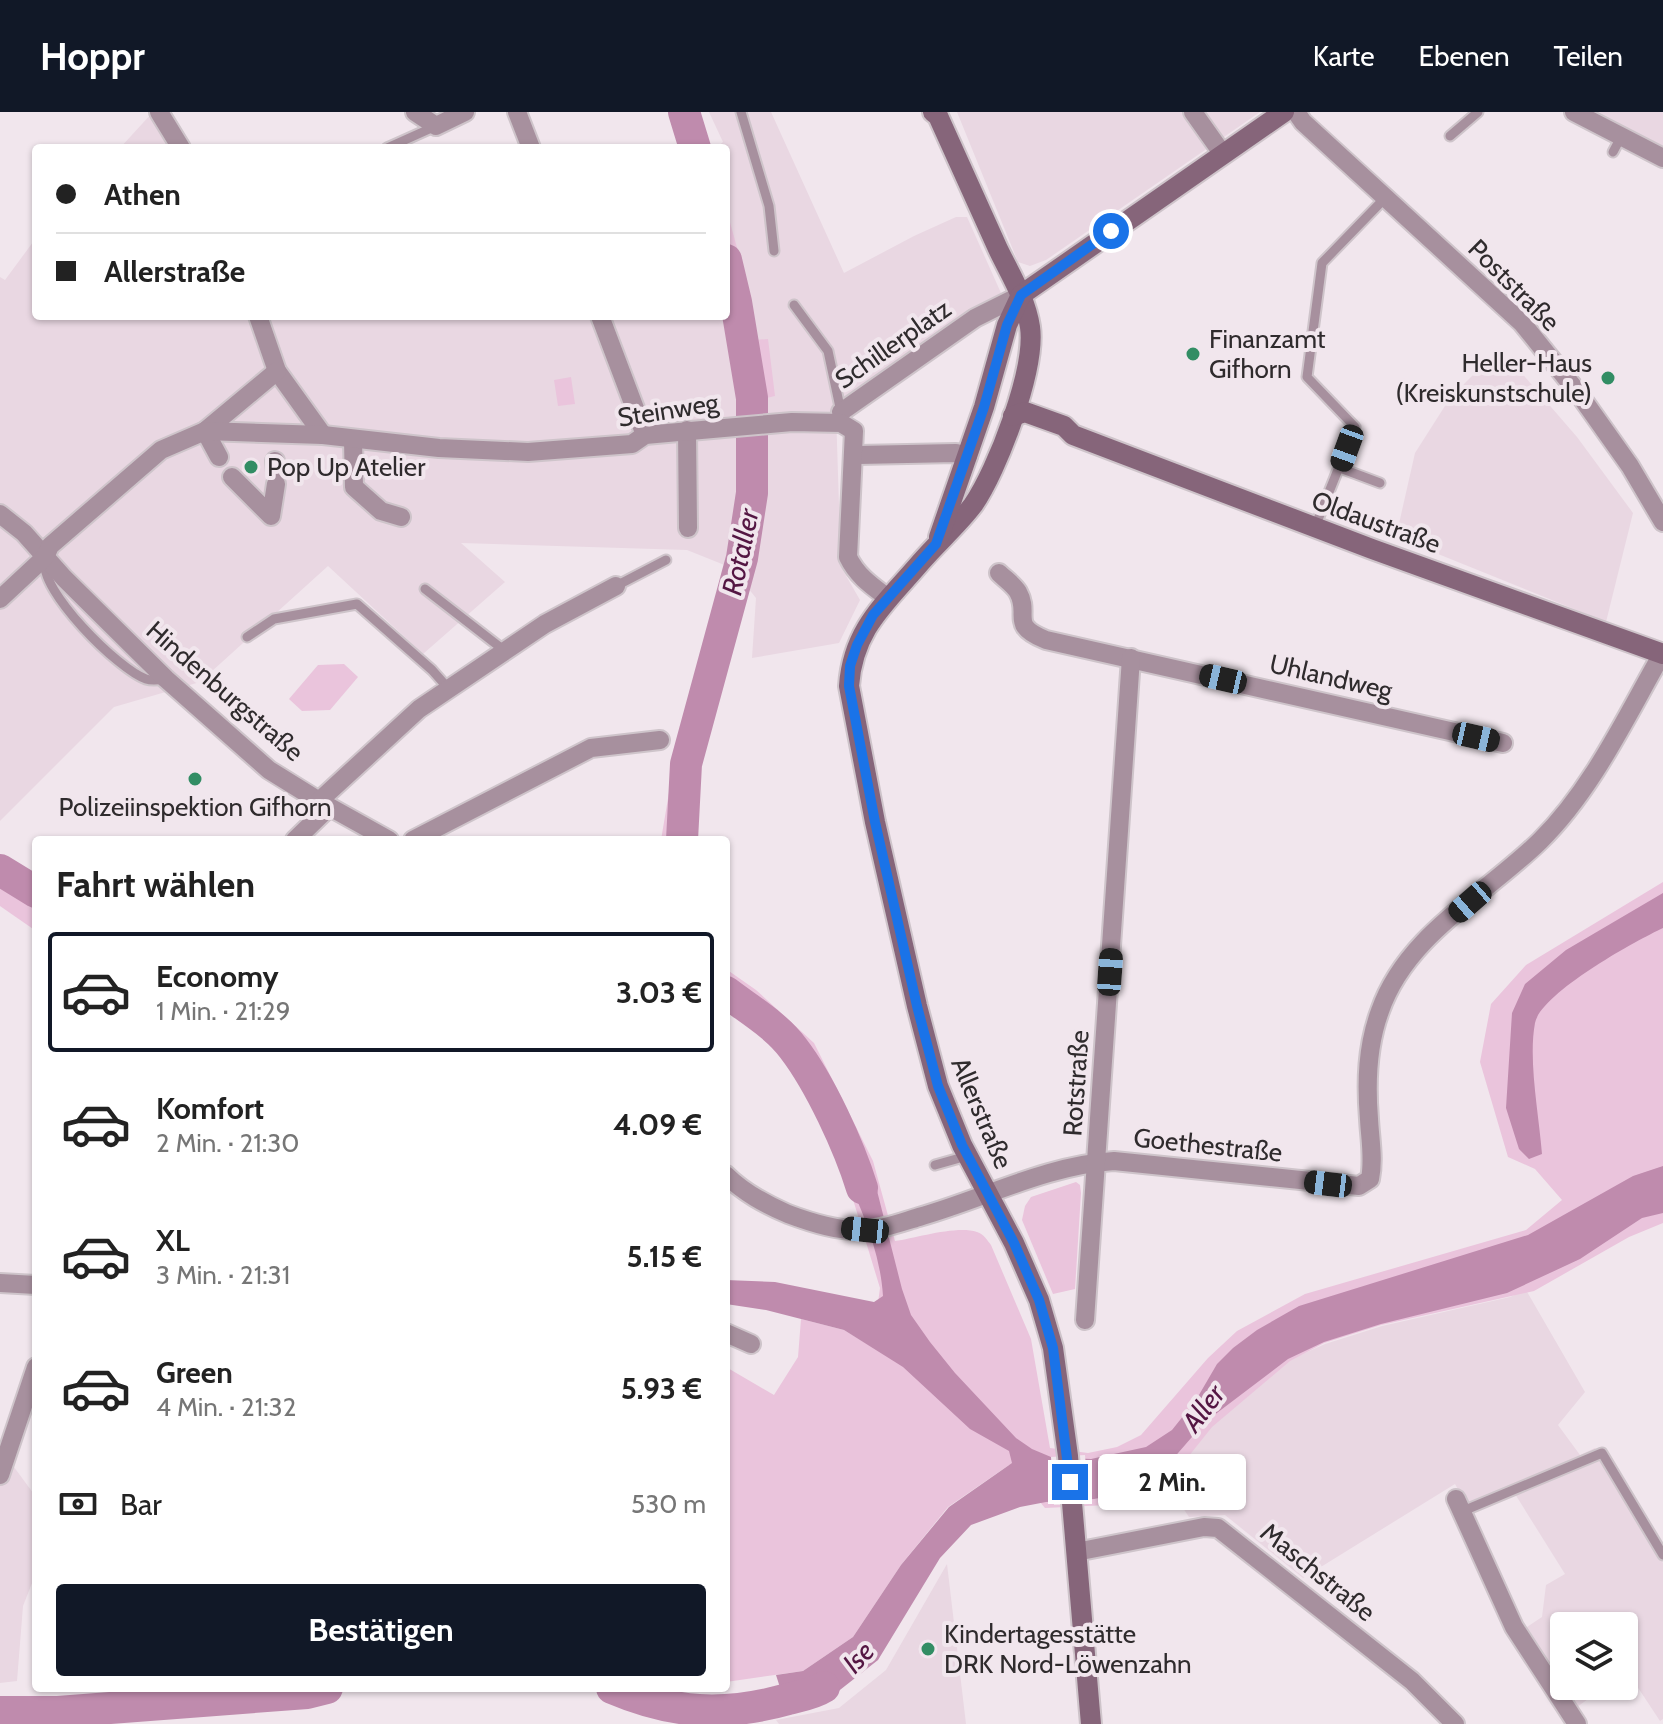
<!DOCTYPE html>
<html lang="de">
<head>
<meta charset="utf-8">
<style>
	:root { --surface:#fff; --page:#f2f2f2; --text:#222; --muted:#767676; --line:#e0e0e0; --accent:#111827 }
	body { margin:0; font-family:Cabin,sans-serif; background:var(--page); color:var(--text); height:100vh; display:flex; flex-direction:column; font-size:30px; white-space:nowrap }
	* { box-sizing:border-box; margin:0 }
	p { font-size:26px; color:var(--muted) }
	.icon { flex:none; width:44px; height:44px; fill:none; stroke:currentColor; stroke-width:2; stroke-linecap:round; stroke-linejoin:round }
	.map { position:relative; flex:1; overflow:hidden }
	.panel { position:absolute; left:32px; top:724px; width:698px; height:856px; display:flex; flex-direction:column; background:var(--surface); border-radius:8px; box-shadow:0 2px 6px #0004 }
	.panel>* { flex:none }
	.banner { position:absolute; left:32px; top:32px; width:698px; height:176px; border-radius:8px; box-shadow:0 2px 6px #0004; display:grid; align-content:center; height:176px; padding:0 24px; background:var(--surface) }
	.fabs { position:absolute; left:1550px; top:1500px; display:grid; gap:16px }
	.fabs a { display:grid; place-items:center; width:88px; height:88px; border-radius:8px; background:var(--surface); box-shadow:0 2px 6px #0004; font-size:40px }
	.end { position:absolute; width:36px; height:36px; margin:-18px; border:10px solid #1a73e8; background:#fff; box-shadow:0 0 0 4px #fff }
	.from { border-radius:50% }
	.bubble { position:absolute; height:56px; border-radius:8px; background:var(--surface); box-shadow:0 2px 6px #0004; font-size:26px; font-weight:700; line-height:56px; text-align:center }
	.car { position:absolute; width:24px; height:48px; margin:-24px -12px; border-radius:10px; box-shadow:0 0 6px 2px #0007; background:linear-gradient(#222 24%,#8ab4d8 0 40%,#222 0 76%,#8ab4d8 0 86%,#222 0) }
	.banner b { display:flex; align-items:center; gap:28px; height:76px; font-size:30px }
	.banner b+b { border-top:2px solid var(--line) }
	.banner i { width:20px; height:20px; background:var(--text) }
	ul { padding:0; list-style:none }
	li { display:flex; align-items:center; gap:24px; height:120px; margin:0 16px 12px; padding:0 8px; border:4px solid transparent; border-radius:8px }
	li div { flex:1 }
	li b { display:block; font-size:30px }
	li em { font-style:normal; font-weight:700 }
	li.active { border-color:var(--accent) }
	li>.icon { width:72px; height:72px; stroke-width:1.5 }
	h2 { padding:0 24px; font-size:36px; line-height:96px }
	.pay { display:flex; align-items:center; gap:20px; height:88px; padding:0 24px; font-size:30px }
	.pay p { margin-inline-start:auto }
	.cta { display:flex; gap:16px; margin-top:auto; padding:16px 24px }
	.cta a { flex:1; height:92px; border-radius:8px; background:var(--accent); color:#fff; font-size:32px; font-weight:700; line-height:92px; text-align:center }
	header { display:flex; align-items:center; gap:48px; box-sizing:border-box; height:112px; padding:0 40px; background:var(--accent); color:#fff }
	header strong { font-size:38px }
	nav { display:flex; gap:44px; margin-inline-start:auto; font-size:28px }
	.map>svg:first-child { display:block }
	.built { fill:#e9d7e2 }
	.green { fill:#eac4dc }
	.water { fill:#bf8bad }
	.pier { fill:#f1e6ed }
	.lines { fill:none; stroke-linecap:round; stroke-linejoin:round }
	.river { stroke:#bf8bad; stroke-width:32 }
	.lane-casing { stroke:#cec4ca; stroke-width:13 }
	.street-casing { stroke:#cec4ca; stroke-width:22 }
	.secondary-casing { stroke:#cec4ca; stroke-width:24 }
	.lane { stroke:#a7909e; stroke-width:9 }
	.street { stroke:#a7909e; stroke-width:18 }
	.secondary { stroke:#86657a; stroke-width:20 }
	.route { stroke:#1a73e8; stroke-width:10 }
	.poi-dot { fill:#328d64; stroke:#f1e6ed; stroke-width:3 }
	.labels { text-anchor:middle; stroke-width:8; stroke-linejoin:round; paint-order:stroke }
	.street-label { font-size:26px; fill:#2f2b2d; stroke:#f1e6ed }
	.poi-label { font-size:26px; fill:#2f2b2d; stroke:#f1e6ed; text-anchor:start }
	.water-label { font-size:28px; font-style:italic; fill:#541643; stroke:#f1e6ed }
</style>
</head>
<body>
<header>
<strong>Hoppr</strong>
<nav><a>Karte</a><a>Ebenen</a><a>Teilen</a></nav>
</header>
<div class="map">
<svg width="1663" height="1612" viewBox="0 0 1663 1612">
	<rect width="100%" height="100%" fill="#f1e6ed"/>
	<!-- built -->
	<g class="built">
		<path d="M153 0H168L190 36H120Z"/>
		<path d="M709 0H771L844 161 914 124 956 105H967L1001 181 861 274 836 300 841 455 860 488 839 531 752 546 756 486 732 456 687 438 461 431 505 470 423 542 328 454 200 570 114 595 0 709V165L5 168 36 126V204H726V36H716L723 30Z"/>
		<path d="M957 0H1260L1046 148 1030 154 1018 150Z"/>
		<path d="M1593 0H1663V34Z"/>
		<path d="M1500 236 1577 325 1633 401 1606 510 1396 425 1415 341 1450 286Z"/>
		<path d="M1526 1178 1585 1280 1558 1313 1580 1343 1595 1336 1663 1451V1607L1660 1609 1627 1559 1624 1561V1514H1564V1574H1606L1577 1595 1537 1542 1524 1517 1542 1505 1546 1473 1565 1462 1510 1374 1467 1393 1455 1372 1303 1466 1225 1403 1189 1405 1161 1363 1208 1311 1289 1248 1325 1232 1382 1214 1510 1185Z"/>
		<path d="M0 1336 36 1385V1461L23 1494 17 1569 0 1571Z"/>
		<path d="M947 1452 966 1612H779L776 1608 839 1596 886 1558Z"/>
	</g>
	<!-- green -->
	<g class="green">
		<path d="M672 0H696L710 36H685Z"/>
		<path d="M726 96 741 150 753 228 768 227 775 284 762 287 765 373 755 441 702 639 692 728H661L678 627 709 515 736 437 745 346 742 284 726 184Z"/>
		<path d="M571 265 575 292 558 294 554 268Z"/>
		<path d="M344 552 358 565 330 598 302 599 289 587 318 553Z"/>
		<path d="M0 770 36 794V819L0 794Z"/>
		<path d="M1663 770V1111L1629 1125 1534 1179 1381 1213 1324 1231 1290 1249 1212 1315 1172 1365 1151 1381 1108 1393 1045 1396 1009 1353 948 1395 901 1453 853 1525 803 1559 726 1570V1255L774 1283 798 1245 801 1207 844 1218 872 1235 880 1176 848 1071 808 984 785 941 726 892V857L756 878 814 931 873 1049 895 1129C916 1126 957 1113 977 1120 984 1122 987 1128 991 1133L1031 1227 1050 1336 1088 1341 1117 1335 1141 1323 1208 1246 1237 1219 1305 1182 1526 1118 1562 1088 1535 1057 1508 1045 1480 950 1491 892 1526 853Z"/>
		<path d="M1076 1070 1080 1073 1081 1081 1075 1177 1053 1182 1022 1108 1025 1094 1031 1085Z"/>
	</g>
	<!-- water -->
	<g class="water">
		<path d="M1663 781V816C1635 829 1541 881 1535 911 1528 948 1539 1003 1542 1042L1529 1047 1519 1037 1506 996 1512 901 1525 872 1566 838Z"/>
		<path d="M857 1029 873 1063 902 1177 911 1203 930 1230 955 1261 1016 1326 1032 1337 1051 1345 1091 1347 1146 1335 1172 1318 1196 1288 1217 1252 1233 1236 1257 1218 1299 1194 1528 1123 1633 1064 1663 1054V1101L1642 1106 1580 1147 1507 1181 1381 1212 1324 1230 1288 1247 1205 1310 1165 1356 1136 1379 1094 1387 1046 1390 1020 1395 971 1413 940 1446 878 1548 831 1585 786 1594 776 1563 803 1559 853 1525 901 1453 949 1395 1012 1351 1009 1339 970 1317 903 1255 844 1218 766 1198 726 1192V1168L775 1170 874 1190 883 1184C880 1135 857 1086 836 1042Z"/>
	</g>
	<!-- pier -->
	<path class="pier" d="M1085 1343 1089 1392 1054 1393 1051 1345Z"/>
	<g class="lines">
		<!-- river -->
		<g class="river">
			<path d="M684 0 695 36"/>
			<path d="M682 728 686 652 742 446 752 381V286L736 190 726 148"/>
			<path d="M0 758 36 780"/>
			<path d="M726 880C748 897 776 913 793 936 820 971 849 1034 862 1076"/>
			<path d="M612 1576C673 1602 724 1605 788 1587 800 1584 813 1582 824 1575"/>
			<path d="M0 1600H58L307 1581 327 1576"/>
		</g>
		<!-- lane casing -->
		<g class="lane-casing">
			<g id="lane">
				<path d="M741 0 769 94 774 139"/>
				<path d="M1450 24 1478 0"/>
				<path d="M387 36 436 14"/>
				<path d="M1613 40 1621 25"/>
				<path d="M794 193 828 239 841 300"/>
				<path d="M1340 356 1380 371"/>
				<path d="M1315 415 1355 315 1307 265 1322 151 1385 86"/>
				<path d="M45 448C38 478 119 558 146 567 152 569 159 568 165 567"/>
				<path d="M616 474 666 448"/>
				<path d="M425 477 505 539"/>
				<path d="M247 525 274 507 357 492 432 558 448 576"/>
				<path d="M935 1053 967 1044"/>
				<path d="M1463 1399 1602 1341 1663 1443"/>
			</g>
		</g>
		<!-- street casing -->
		<g class="street-casing">
			<g id="street">
				<path d="M159 0 181 36"/>
				<path d="M415 0 436 14 465 0"/>
				<path d="M517 0 531 36"/>
				<path d="M1193 0 1222 41"/>
				<path d="M1296 0 1303 10 1522 211 1579 282 1630 354 1663 410"/>
				<path d="M1574 0 1663 46"/>
				<path d="M258 204 277 259 323 323"/>
				<path d="M600 204 645 323"/>
				<path d="M841 300 975 206 1021 183"/>
				<path d="M687 318 688 416"/>
				<path d="M353 328 354 375 381 399 401 405"/>
				<path d="M858 343 956 341 968 344"/>
				<path d="M219 345 205 319 277 259"/>
				<path d="M275 349 276 360"/>
				<path d="M232 365 271 404 276 372"/>
				<path d="M0 402 24 421 64 466 166 567 269 658 319 689 389 728"/>
				<path d="M999 461C1005 467 1014 473 1018 480 1031 503 1008 513 1046 528L1503 631"/>
				<path d="M0 487 45 445 50 434 161 338 205 319 323 323 439 336 528 340 632 332 645 323 792 310 841 311 854 319 848 445C857 464 872 474 888 486"/>
				<path d="M319 689 419 597 545 512 616 474"/>
				<path d="M295 728 329 695"/>
				<path d="M413 728 591 636 660 628"/>
				<path d="M726 1063C744 1081 765 1092 788 1102 812 1111 840 1120 866 1118 884 1117 902 1110 919 1105 983 1087 1047 1053 1114 1049L1359 1074 1370 1067C1374 1047 1370 1027 1369 1007 1366 970 1367 934 1380 899 1406 823 1485 783 1540 729 1592 678 1626 605 1662 542"/>
				<path d="M0 1171 36 1173"/>
				<path d="M1085 1208 1131 546"/>
				<path d="M726 1221 751 1232"/>
				<path d="M0 1363 36 1255"/>
				<path d="M1456 1387 1514 1515 1577 1612"/>
				<path d="M1076 1440 1204 1415 1218 1416 1412 1569 1455 1612"/>
			</g>
		</g>
		<!-- secondary casing -->
		<g class="secondary-casing">
			<g id="secondary">
				<path d="M933 0 938 4C958 49 978 93 998 137 1010 162 1026 187 1030 215 1036 257 997 359 973 393 957 414 937 431 920 451 885 492 853 517 849 574L875 710 917 894 938 974 962 1033 1014 1131 1039 1188 1053 1236 1068 1344 1091 1612"/>
				<path d="M1021 183 1284 0"/>
				<path d="M1013 304 1025 300 1064 314 1073 323 1372 437 1663 542"/>
				<path d="M939 425 984 295 1007 213 1021 183"/>
			</g>
		</g>
		<!-- lane -->
		<use href="#lane" class="lane"/>
		<!-- street -->
		<use href="#street" class="street"/>
		<!-- secondary -->
		<use href="#secondary" class="secondary"/>
	</g>
	<g class="lines">
		<!-- route -->
		<path class="route" d="M1070 1370 1053 1236 1039 1188 1014 1131 962 1033 938 974 917 894 875 710 849 574 850 554 857 533 873 503 936 432 984 295 1007 213 1021 183 1111 119"/>
	</g>
	<!-- markers -->
	<g class="poi-dot">
		<circle cx="1193" cy="242" r="8"/>
		<circle cx="1608" cy="266" r="8"/>
		<circle cx="251" cy="355" r="8"/>
		<circle cx="195" cy="667" r="8"/>
		<circle cx="928" cy="1537" r="8"/>
	</g>
	<g class="labels">
		<!-- street labels -->
		<g class="street-label">
			<text transform="translate(1514 173) rotate(45)" y="9">Poststraße</text>
			<text transform="translate(893 232) rotate(-35)" y="9">Schillerplatz</text>
			<text transform="translate(668 298) rotate(-9)" y="9">Steinweg</text>
			<text transform="translate(1376 410) rotate(20)" y="9">Oldaustraße</text>
			<text transform="translate(1331 565) rotate(13)" y="9">Uhlandweg</text>
			<text transform="translate(225 579) rotate(41)" y="9">Hindenburgstraße</text>
			<text transform="translate(1076 971) rotate(-86)" y="9">Rotstraße</text>
			<text transform="translate(982 1001) rotate(67)" y="9">Allerstraße</text>
			<text transform="translate(1208 1033) rotate(6)" y="9">Goethestraße</text>
			<text transform="translate(1318 1460) rotate(39)" y="9">Maschstraße</text>
		</g>
		<!-- poi labels -->
		<g class="poi-label">
			<text x="1209" y="236">Finanzamt<tspan x="1209" dy="30">Gifhorn</tspan></text>
			<text x="1592" y="260" text-anchor="end">Heller-Haus<tspan x="1592" dy="30">(Kreiskunstschule)</tspan></text>
			<text x="267" y="364">Pop Up Atelier</text>
			<text x="195" y="704" text-anchor="middle">Polizeiinspektion Gifhorn</text>
			<text x="944" y="1531">Kindertagesstätte<tspan x="944" dy="30">DRK Nord-Löwenzahn</tspan></text>
		</g>
		<!-- water labels -->
		<g class="water-label">
			<text transform="translate(740 440) rotate(-78)" y="10">Rotaller</text>
			<text transform="translate(1203 1296) rotate(-53)" y="10">Aller</text>
			<text transform="translate(858 1545) rotate(-47)" y="10">Ise</text>
		</g>
	</g>
</svg>
<div class="fabs">
<a><svg class="icon" aria-label="layers" viewBox="0 0 24 24"><path d="M12 4l9 5-9 5-9-5zM3 14l9 5 9-5"/></svg></a>
</div>
<i class="end from" style="left:1111px;top:119px"></i>
<i class="end" style="left:1070px;top:1370px"></i>
<div class="bubble" style="left:1098px;top:1342px;width:148px">2 Min.</div>
<i class="car" style="left:1347px;top:336px;rotate:200deg"></i>
<i class="car" style="left:1223px;top:567px;rotate:283deg"></i>
<i class="car" style="left:1476px;top:625px;rotate:103deg"></i>
<i class="car" style="left:1470px;top:790px;rotate:229deg"></i>
<i class="car" style="left:1110px;top:860px;rotate:4deg"></i>
<i class="car" style="left:1328px;top:1072px;rotate:277deg"></i>
<i class="car" style="left:865px;top:1118px;rotate:276deg"></i>
<div class="banner">
<b><i class="from"></i>Athen</b>
<b><i></i>Allerstraße</b>
</div>
<section class="panel">
<h2>Fahrt wählen</h2>
<ul>
<li class="active"><svg class="icon" aria-label="car" viewBox="0 0 24 24"><path d="M5 17H2v-5l4-1 3-4h7l3 4 3 1v5h-3M9 17h6M6 11h13"/><circle cx="7" cy="17" r="2"/><circle cx="17" cy="17" r="2"/></svg><div><b>Economy</b><p>1 Min. · 21:29</p></div><em>3.03 €</em></li>
<li><svg class="icon" aria-label="car" viewBox="0 0 24 24"><path d="M5 17H2v-5l4-1 3-4h7l3 4 3 1v5h-3M9 17h6M6 11h13"/><circle cx="7" cy="17" r="2"/><circle cx="17" cy="17" r="2"/></svg><div><b>Komfort</b><p>2 Min. · 21:30</p></div><em>4.09 €</em></li>
<li><svg class="icon" aria-label="car" viewBox="0 0 24 24"><path d="M5 17H2v-5l4-1 3-4h7l3 4 3 1v5h-3M9 17h6M6 11h13"/><circle cx="7" cy="17" r="2"/><circle cx="17" cy="17" r="2"/></svg><div><b>XL</b><p>3 Min. · 21:31</p></div><em>5.15 €</em></li>
<li><svg class="icon" aria-label="car" viewBox="0 0 24 24"><path d="M5 17H2v-5l4-1 3-4h7l3 4 3 1v5h-3M9 17h6M6 11h13"/><circle cx="7" cy="17" r="2"/><circle cx="17" cy="17" r="2"/></svg><div><b>Green</b><p>4 Min. · 21:32</p></div><em>5.93 €</em></li>
</ul>
<div class="pay"><svg class="icon" aria-label="cash" viewBox="0 0 24 24"><path d="M3 7h18v10H3z"/><circle cx="12" cy="12" r="2"/></svg>Bar<p>530 m</p></div>
<div class="cta"><a>Bestätigen</a></div>
</section>
</div>
</body>
</html>
